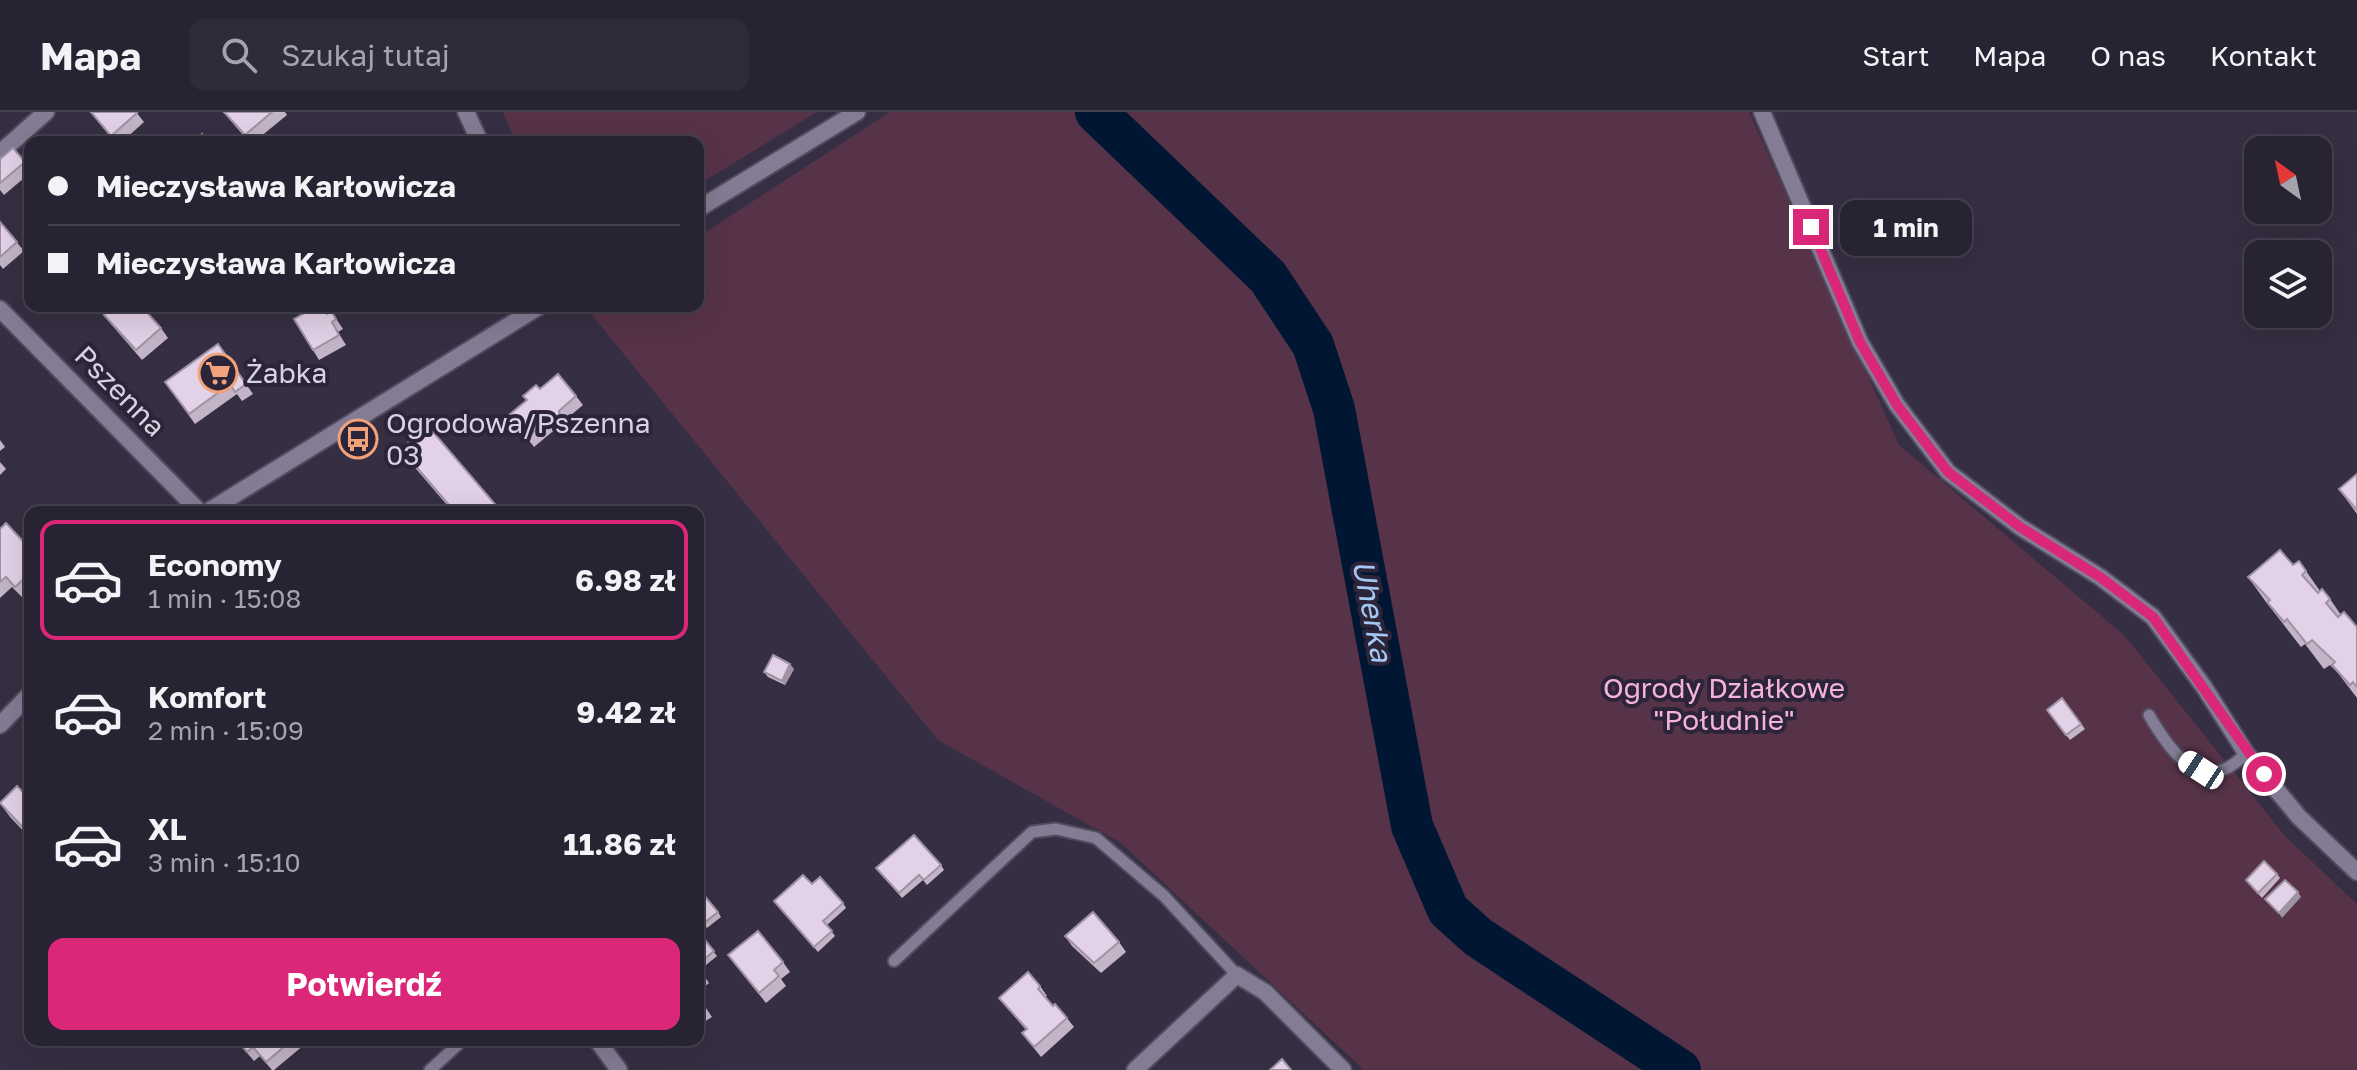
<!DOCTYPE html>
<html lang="pl">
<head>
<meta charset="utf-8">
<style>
	:root { --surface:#282332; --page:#302b3a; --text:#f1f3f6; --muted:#a5a4ac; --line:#44404d; --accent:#db2777 }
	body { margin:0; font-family:"Golos Text",sans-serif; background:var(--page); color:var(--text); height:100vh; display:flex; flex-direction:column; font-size:30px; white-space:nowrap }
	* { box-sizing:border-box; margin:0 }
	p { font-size:26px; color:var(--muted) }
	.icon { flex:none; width:44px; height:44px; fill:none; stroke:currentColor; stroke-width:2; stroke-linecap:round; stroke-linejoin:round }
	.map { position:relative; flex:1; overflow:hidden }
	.side { position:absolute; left:24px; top:394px; width:680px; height:540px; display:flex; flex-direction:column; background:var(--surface); border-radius:16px; box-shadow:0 8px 32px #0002,0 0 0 2px var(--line) }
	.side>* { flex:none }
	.guide { position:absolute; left:24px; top:24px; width:680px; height:176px; border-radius:16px; box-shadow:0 8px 32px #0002,0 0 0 2px var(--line); display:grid; align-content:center; height:176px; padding:0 24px; background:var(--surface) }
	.needle { width:52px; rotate:327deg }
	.buttons { position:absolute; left:2244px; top:24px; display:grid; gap:16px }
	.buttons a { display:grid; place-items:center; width:88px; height:88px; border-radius:16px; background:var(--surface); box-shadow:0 8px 32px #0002,0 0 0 2px var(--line); font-size:40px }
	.end { position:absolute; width:36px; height:36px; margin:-18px; border:10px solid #db2777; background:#fff; box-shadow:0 0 0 4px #fff }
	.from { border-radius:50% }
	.bubble { position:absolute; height:56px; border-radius:16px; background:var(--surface); box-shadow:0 8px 32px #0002,0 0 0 2px var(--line); font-size:26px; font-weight:700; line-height:56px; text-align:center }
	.car { position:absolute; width:24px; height:48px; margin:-24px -12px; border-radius:10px; box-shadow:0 0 6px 2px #0007; background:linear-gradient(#fff 24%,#345 0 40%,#fff 0 76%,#345 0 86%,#fff 0) }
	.guide b { display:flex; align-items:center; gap:28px; height:76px; font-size:30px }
	.guide b+b { border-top:2px solid var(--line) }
	.guide i { width:20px; height:20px; background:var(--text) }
	ul { padding:14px 0 0; list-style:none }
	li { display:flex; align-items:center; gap:24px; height:120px; margin:0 16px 12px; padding:0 8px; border:4px solid transparent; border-radius:16px }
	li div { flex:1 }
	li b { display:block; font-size:30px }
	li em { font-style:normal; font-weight:700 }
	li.active { border-color:var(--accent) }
	li>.icon { width:72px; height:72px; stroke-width:1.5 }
	.action { display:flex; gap:16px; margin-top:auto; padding:16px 24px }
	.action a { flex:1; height:92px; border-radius:16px; background:var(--accent); color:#fff; font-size:32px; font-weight:700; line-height:92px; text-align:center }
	header { display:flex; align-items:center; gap:48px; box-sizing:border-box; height:112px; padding:0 40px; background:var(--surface); border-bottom:2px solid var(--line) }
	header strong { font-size:38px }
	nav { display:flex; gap:44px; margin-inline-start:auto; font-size:28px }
	.search { width:560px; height:72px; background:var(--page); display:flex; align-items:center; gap:20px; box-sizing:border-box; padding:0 28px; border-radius:16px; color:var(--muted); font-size:30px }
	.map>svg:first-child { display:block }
	.green { fill:#573349 }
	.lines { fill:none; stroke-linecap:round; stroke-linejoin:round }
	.river { stroke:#011633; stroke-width:42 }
	.service-casing { stroke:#514c5d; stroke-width:15 }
	.minor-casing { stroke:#514c5d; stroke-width:20 }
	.tertiary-casing { stroke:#514c5d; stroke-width:20 }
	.service { stroke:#837c94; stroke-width:11 }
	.minor { stroke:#837c94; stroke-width:16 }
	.tertiary { stroke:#837c94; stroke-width:16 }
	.wall { fill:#c3b4c7 }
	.shaded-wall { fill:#9f92a2 }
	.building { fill:#e3d1e7; stroke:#9f92a2; stroke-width:2 }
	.route { stroke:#db2777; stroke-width:10 }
	.labels { text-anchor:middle; stroke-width:8; stroke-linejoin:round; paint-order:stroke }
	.poi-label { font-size:28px; fill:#d7d3e0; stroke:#2c2539; text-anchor:start }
	.street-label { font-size:28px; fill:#d7d3e0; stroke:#2c2539 }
	.park-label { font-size:28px; fill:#f5b2db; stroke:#2c2539 }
	.water-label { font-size:30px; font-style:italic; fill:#a4c7f4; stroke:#2c2539 }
</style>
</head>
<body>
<header>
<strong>Mapa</strong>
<div class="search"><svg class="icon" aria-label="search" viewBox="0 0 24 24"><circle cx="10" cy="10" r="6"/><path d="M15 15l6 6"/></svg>Szukaj tutaj</div>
<nav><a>Start</a><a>Mapa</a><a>O nas</a><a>Kontakt</a></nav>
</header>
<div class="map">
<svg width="2357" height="958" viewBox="0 0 2357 958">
	<rect width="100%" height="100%" fill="#362f43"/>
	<!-- green -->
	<g class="green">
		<path d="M503 0H817L698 73V30H516Z"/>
		<path d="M890 0H1749L1899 333 2125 524 2285 724 2357 792V958H1364L1121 731 938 628 587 197 591 194H698V125Z"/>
	</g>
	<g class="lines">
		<!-- river -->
		<path class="river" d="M1096 0 1268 165 1313 233 1334 297 1412 714 1448 798 1478 825 1680 958"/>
		<!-- service casing -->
		<g class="service-casing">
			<g id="service">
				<path d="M2149 603C2172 643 2204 686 2246 641"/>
				<path d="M894 849 1032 720 1056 717 1096 726 1164 784 1237 863"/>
				<path d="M430 958 463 928"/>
			</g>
		</g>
		<!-- minor casing -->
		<g class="minor-casing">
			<g id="minor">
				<path d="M466 0 480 30"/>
				<path d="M0 41 46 0"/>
				<path d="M0 197 200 400"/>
				<path d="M597 928 619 958"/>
				<path d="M1135 958 1237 863 1265 880 1343 958"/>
			</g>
		</g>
		<!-- tertiary casing -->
		<g class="tertiary-casing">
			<g id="tertiary">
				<path d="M1762 0 1860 230 1897 293 1948 360 2020 415 2100 465 2153 505 2204 575 2246 641 2299 705 2357 760"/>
				<path d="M698 97 857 0"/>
				<path d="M207 400 540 194"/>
				<path d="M0 613 30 582"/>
			</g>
		</g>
		<!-- service -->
		<use href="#service" class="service"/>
		<!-- minor -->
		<use href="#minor" class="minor"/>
		<!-- tertiary -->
		<use href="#tertiary" class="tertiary"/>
	</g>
	<!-- wall -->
	<g class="wall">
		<path d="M90 0H136L144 10 122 30H115Z"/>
		<path d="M224 0H285L287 3 254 30H249L231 9Z"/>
		<path d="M0 47 25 50 30 56V61L4 83 0 78Z"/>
		<path d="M0 110 24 139 3 157 0 153Z"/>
		<path d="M323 194 328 201 331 199 343 217 338 220 346 233 319 248 313 238Z"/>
		<path d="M104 203 161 216 168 226 142 248 111 212Z"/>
		<path d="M218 232 253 282 242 289 237 282 195 312 165 270Z"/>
		<path d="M540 277 576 284 583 293 565 308 566 318 561 322 552 320 534 335 509 303Z"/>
		<path d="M427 313 502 400H453L411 351 401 337Z"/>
		<path d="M0 328 5 335 0 339Z"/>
		<path d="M0 350 6 357 0 363Z"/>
		<path d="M2357 362V402L2339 377Z"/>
		<path d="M0 417 30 437V477L22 485 12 475 0 486Z"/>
		<path d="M2306 459 2320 479 2330 487 2341 503 2357 515V586L2338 561 2330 553 2324 557 2305 532 2301 535 2266 490 2248 465Z"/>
		<path d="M794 557 785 573 768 565 764 560Z"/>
		<path d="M2062 586 2085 617 2070 628 2047 598Z"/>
		<path d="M30 688V726L10 705 0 691Z"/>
		<path d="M941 753 944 758 927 773 923 768 902 786 876 756Z"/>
		<path d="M2277 762 2280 766 2262 786 2246 768Z"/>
		<path d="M812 772 843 791 846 796 827 813 835 824 818 840 774 789Z"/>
		<path d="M718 800 721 805 707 816 698 804Z"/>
		<path d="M700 822 717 844 700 858 709 871 698 880V823Z"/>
		<path d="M1065 824 1119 830 1126 840 1101 861 1072 834Z"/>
		<path d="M728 843 783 850 790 860 781 867 786 874 766 891Z"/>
		<path d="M1040 874 1047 884 1045 885 1053 894 1067 906 1074 915 1041 945 1022 921 1026 918 999 886Z"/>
		<path d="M698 884 712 905 698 914Z"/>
		<path d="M236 928H300L304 933 274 958H272L260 944 254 949Z"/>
	</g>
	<!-- shaded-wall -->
	<g class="shaded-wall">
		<path d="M559 299 565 308 566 318 560 308Z"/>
		<path d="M790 552 794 557 785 573 782 569Z"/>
		<path d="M2298 780 2301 785 2282 806 2279 801Z"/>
	</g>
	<!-- building -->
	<g class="building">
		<path d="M91 0H136L137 1 111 24Z"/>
		<path d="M224 0H272L245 23Z"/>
		<path d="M202 22 209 30H192Z"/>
		<path d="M13 36 25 50 0 71V47Z"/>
		<path d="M0 110 17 130 0 145Z"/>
		<path d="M114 194H141L161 216 136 238 104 203Z"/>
		<path d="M317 194H322L327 202 331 199 336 207 332 210 339 223 313 238 294 207Z"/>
		<path d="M218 232 246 272 235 280 230 272 189 302 165 270Z"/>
		<path d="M558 262 576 284 559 299 560 308 554 313 545 310 527 325 509 303 527 288 523 284 536 273 540 277Z"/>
		<path d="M427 313 500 398 498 400H455L401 337Z"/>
		<path d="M2357 362V398L2339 377Z"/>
		<path d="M6 411 30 437V461L15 475 6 465 0 470V417Z"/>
		<path d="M2280 438 2293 453 2299 449 2306 459 2302 463 2318 481 2322 477 2330 487 2326 491 2338 505 2344 500 2357 515V575L2353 570 2350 573 2332 553 2335 550 2312 528 2307 532 2287 507 2284 510 2267 490 2270 488 2248 465Z"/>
		<path d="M773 543 790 552 782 569 764 560Z"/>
		<path d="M2062 586 2081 612 2066 623 2047 598Z"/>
		<path d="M17 674 30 688V723L0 691Z"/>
		<path d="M914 723 941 753 924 768 919 763 899 781 876 756Z"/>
		<path d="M2264 749 2277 762 2258 781 2246 768Z"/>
		<path d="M803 763 812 772 820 765 843 791 823 809 832 819 814 835 774 789Z"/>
		<path d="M2285 768 2298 780 2279 801 2265 787Z"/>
		<path d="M698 776 718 800 704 811 698 804Z"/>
		<path d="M1093 800 1119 830 1094 851 1065 824Z"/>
		<path d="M758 819 783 850 774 858 779 864 759 881 728 843Z"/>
		<path d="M700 822 714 839 698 852V823Z"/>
		<path d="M1028 860 1040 874 1038 877 1053 894 1055 892 1067 906 1034 935 1022 921 1027 917 999 886Z"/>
		<path d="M698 885 705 895 698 900Z"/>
		<path d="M237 928H292L266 950 253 935 247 940Z"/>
		<path d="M1282 947 1291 958H1270Z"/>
	</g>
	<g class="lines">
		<!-- route -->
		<path class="route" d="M1811 115 1860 230 1897 293 1948 360 2020 415 2100 465 2153 505 2264 662"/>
	</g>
	<!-- icons -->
	<defs>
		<g id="supermarket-ring" transform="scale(2)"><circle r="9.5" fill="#2c2539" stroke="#f0a27a" stroke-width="1.5"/><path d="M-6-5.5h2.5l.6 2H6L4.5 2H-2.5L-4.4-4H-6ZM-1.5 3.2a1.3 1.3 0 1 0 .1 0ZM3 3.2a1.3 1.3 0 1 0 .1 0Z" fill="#f0a27a"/></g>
		<g id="bus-ring" transform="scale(2)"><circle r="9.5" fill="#2c2539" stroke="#f0a27a" stroke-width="1.5"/><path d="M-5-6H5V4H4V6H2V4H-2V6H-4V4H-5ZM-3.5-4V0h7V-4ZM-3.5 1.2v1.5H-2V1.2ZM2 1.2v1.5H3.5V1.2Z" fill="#f0a27a"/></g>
	</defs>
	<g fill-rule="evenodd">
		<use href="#supermarket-ring" x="218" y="261"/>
		<use href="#bus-ring" x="358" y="327"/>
	</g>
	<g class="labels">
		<!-- poi labels -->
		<g class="poi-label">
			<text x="246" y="271">Żabka</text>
			<text x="386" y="321">Ogrodowa/Pszenna<tspan x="386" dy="32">03</tspan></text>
		</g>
		<!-- street labels -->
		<g class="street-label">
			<text transform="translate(120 279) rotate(45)" y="10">Pszenna</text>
		</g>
		<!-- park labels -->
		<g class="park-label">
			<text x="1724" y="586">Ogrody Działkowe<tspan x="1724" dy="32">"Południe"</tspan></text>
		</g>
		<!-- water labels -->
		<g class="water-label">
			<text transform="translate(1372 499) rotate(79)" y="10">Uherka</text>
		</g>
	</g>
</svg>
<div class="buttons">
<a><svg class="needle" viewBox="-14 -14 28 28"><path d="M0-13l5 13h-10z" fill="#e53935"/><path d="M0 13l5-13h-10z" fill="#a5a4ac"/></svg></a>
<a><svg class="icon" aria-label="layers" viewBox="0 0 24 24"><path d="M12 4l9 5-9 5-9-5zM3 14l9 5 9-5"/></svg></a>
</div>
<i class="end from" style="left:2264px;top:662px"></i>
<i class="end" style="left:1811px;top:115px"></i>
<div class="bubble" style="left:1840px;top:88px;width:132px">1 min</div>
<i class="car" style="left:2201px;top:658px;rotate:303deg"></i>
<div class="guide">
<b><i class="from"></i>Mieczysława Karłowicza</b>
<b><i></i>Mieczysława Karłowicza</b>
</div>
<section class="side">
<ul>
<li class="active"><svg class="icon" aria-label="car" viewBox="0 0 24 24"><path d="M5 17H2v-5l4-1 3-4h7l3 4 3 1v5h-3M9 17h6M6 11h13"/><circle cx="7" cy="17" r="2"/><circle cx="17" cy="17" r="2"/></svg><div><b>Economy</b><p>1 min · 15:08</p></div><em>6.98 zł</em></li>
<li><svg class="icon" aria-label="car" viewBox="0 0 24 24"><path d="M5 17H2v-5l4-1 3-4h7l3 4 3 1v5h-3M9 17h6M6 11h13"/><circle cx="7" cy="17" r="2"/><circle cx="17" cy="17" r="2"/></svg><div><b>Komfort</b><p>2 min · 15:09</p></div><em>9.42 zł</em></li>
<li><svg class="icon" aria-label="car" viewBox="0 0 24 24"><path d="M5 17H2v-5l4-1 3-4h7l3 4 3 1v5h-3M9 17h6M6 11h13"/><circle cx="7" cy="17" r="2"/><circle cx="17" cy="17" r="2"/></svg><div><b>XL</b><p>3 min · 15:10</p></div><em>11.86 zł</em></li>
</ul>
<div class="action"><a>Potwierdź</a></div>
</section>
</div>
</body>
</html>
